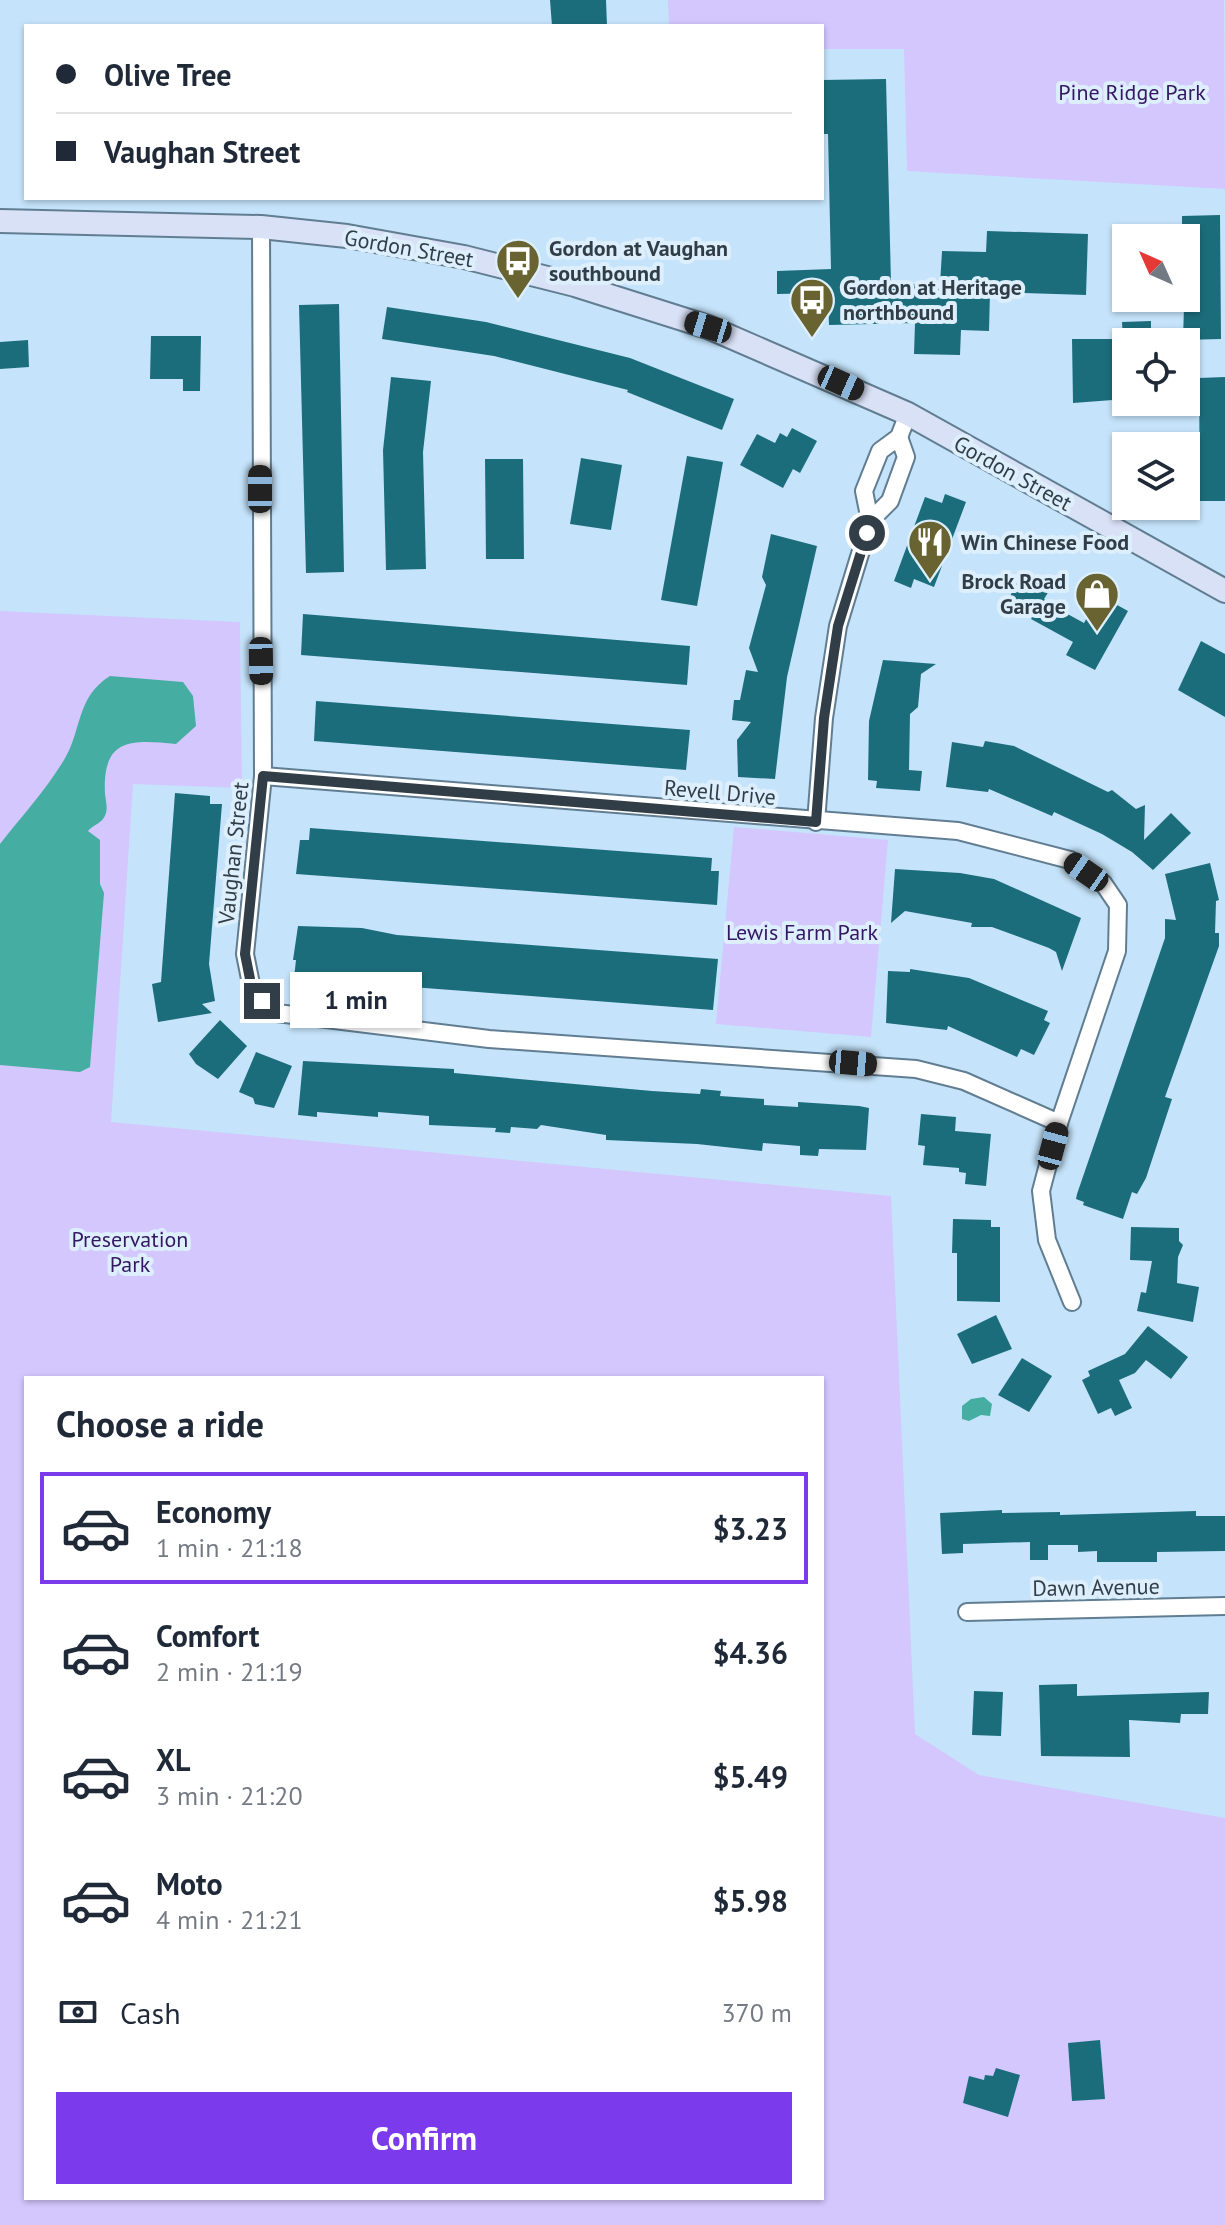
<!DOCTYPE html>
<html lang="en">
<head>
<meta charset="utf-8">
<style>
	:root { --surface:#fff; --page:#f6f6f7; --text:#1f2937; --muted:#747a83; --line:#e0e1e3; --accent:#7c3aed }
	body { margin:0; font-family:"PT Sans",sans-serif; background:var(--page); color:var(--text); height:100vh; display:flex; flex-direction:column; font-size:30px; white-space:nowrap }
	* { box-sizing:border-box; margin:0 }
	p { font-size:26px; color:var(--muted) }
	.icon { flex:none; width:44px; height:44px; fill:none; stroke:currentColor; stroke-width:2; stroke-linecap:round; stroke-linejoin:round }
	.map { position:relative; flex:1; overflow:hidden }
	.details { position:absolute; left:24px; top:1376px; width:800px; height:824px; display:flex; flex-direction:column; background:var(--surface); border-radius:0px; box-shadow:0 2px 6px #0004 }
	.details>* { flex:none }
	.guide { position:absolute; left:24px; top:24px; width:800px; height:176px; border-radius:0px; box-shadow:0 2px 6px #0004; display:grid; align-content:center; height:176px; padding:0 32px; background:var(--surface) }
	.needle { width:52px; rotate:315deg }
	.buttons { position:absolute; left:1112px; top:224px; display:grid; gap:16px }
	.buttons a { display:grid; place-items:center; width:88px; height:88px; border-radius:0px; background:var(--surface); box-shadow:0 2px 6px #0004; font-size:40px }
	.end { position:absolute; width:36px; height:36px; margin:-18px; border:10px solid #323e47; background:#fff; box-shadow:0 0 0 4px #fff }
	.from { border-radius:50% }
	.bubble { position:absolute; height:56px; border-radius:0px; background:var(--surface); box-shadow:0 2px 6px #0004; font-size:26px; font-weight:700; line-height:56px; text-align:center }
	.car { position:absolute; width:24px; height:48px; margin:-24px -12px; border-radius:10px; box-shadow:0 0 6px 2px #0007; background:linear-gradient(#222 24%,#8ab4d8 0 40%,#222 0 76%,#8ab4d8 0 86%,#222 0) }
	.guide b { display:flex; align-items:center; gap:28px; height:76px; font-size:30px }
	.guide b+b { border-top:2px solid var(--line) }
	.guide i { width:20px; height:20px; background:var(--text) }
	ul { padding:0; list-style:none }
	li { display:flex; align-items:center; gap:24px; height:112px; margin:0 16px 12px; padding:0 16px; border:4px solid transparent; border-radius:0px }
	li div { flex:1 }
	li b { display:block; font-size:30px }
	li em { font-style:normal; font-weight:700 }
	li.active { border-color:var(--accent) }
	li>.icon { width:72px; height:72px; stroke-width:1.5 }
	h2 { padding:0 32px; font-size:36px; line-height:96px }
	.pay { display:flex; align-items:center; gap:20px; height:88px; padding:0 32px; font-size:30px }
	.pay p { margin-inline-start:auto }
	.cta { display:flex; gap:16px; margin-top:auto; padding:16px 32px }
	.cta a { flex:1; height:92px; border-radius:0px; background:var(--accent); color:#fff; font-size:32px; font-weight:700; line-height:92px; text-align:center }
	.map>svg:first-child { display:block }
	.green { fill:#d3c7fd; fill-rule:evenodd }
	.water { fill:#45ada2 }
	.building { fill:#1c6d7c }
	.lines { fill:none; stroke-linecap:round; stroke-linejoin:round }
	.minor-casing { stroke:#617d91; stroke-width:20 }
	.secondary-casing { stroke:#617d91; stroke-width:26 }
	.minor { stroke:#fff; stroke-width:16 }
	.secondary { stroke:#d9e1f6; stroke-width:22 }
	.route { stroke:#323e47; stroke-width:10 }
	.labels { text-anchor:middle; stroke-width:8; stroke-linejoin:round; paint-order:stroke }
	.park-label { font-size:22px; fill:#341663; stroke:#ddeffd }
	.street-label { font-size:22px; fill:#323e47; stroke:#ddeffd }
	.poi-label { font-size:22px; font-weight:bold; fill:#323e47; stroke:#ddeffd; text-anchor:start }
</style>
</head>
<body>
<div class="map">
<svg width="1225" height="2225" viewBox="0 0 1225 2225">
	<rect width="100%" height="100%" fill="#c5e4fb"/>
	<!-- green -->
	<g class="green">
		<path d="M668 0H1224L1225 189 907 171 904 49H822V26H669Z"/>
		<path d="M0 611 240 622 242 788 133 784 111 1122 891 1196 915 1734 979 1775 1225 1818V2225H0ZM26 1378H822V2198H26Z"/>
		<path d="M734 827 888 840 871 1037 716 1024Z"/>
	</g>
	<!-- water -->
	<g class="water">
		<path d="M110 676 183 682 193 696 196 726 176 744C132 740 102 737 105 794 106 803 109 811 103 819 99 824 92 826 88 831L100 840V884L104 893 90 1067 80 1072 0 1065V844C22 816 45 791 64 760 82 730 76 697 110 676Z"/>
		<path d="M984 1397 992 1404 990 1416 981 1415 969 1421 962 1419V1406L971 1399Z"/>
	</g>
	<!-- building -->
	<g class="building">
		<path d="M550 0H606L607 26H552Z"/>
		<path d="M886 79 891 283 940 285 942 251 986 252 987 231 1088 234 1086 295 990 292 989 331 961 330 960 355 914 354 915 323 829 325 828 293 777 294V271L831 269 828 134H822V80Z"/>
		<path d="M1220 215 1221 339 1183 340 1186 238H1182V216Z"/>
		<path d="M339 304 344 572 306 573 299 305Z"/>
		<path d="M387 307 486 322 630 358 734 399 722 430 627 392 628 390 494 356 382 339Z"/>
		<path d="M1151 321V342H1126V399L1073 403 1072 339H1123L1122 322Z"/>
		<path d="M151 336H201L200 391H183V379H150Z"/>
		<path d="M28 340 29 367 0 369V342Z"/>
		<path d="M391 377 431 381 423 452 426 569 386 570 383 450Z"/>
		<path d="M1225 377V501H1200L1199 378Z"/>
		<path d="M792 428 817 441 800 473 793 469 783 488 740 465 757 434 775 443 780 433 787 437Z"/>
		<path d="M687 456 723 462 697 606 661 600Z"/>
		<path d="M581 458 622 465 611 530 570 524Z"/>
		<path d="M485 459H523L524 559H486Z"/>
		<path d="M945 494 966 502 934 587 914 579 911 588 894 581 925 497 942 503Z"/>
		<path d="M771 534 817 546 787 677 775 779 738 777 737 740 751 722 732 720 734 700H740L746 670 758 672 749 648 766 585 762 577Z"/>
		<path d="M1019 579 1029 585 1031 581 1049 591 1044 599 1051 605 1084 623 1099 595 1128 611 1095 670 1066 655 1073 642 1031 619 1033 615 1008 600Z"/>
		<path d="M303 614 690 646 687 685 301 655Z"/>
		<path d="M1201 641 1225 654V717L1178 690Z"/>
		<path d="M883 660 936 664 921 674 918 707 910 714 909 770 922 771 920 791 876 788 877 781 868 780 869 721Z"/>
		<path d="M316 701 690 730 686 770 314 741Z"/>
		<path d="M985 741 1014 746 1108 792 1112 790 1136 809 1145 805 1144 840 1171 813 1191 833 1153 870 1132 852 1102 834 1054 812 1052 816 989 789 988 792 946 787 952 742 983 747Z"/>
		<path d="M175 793 210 796V804H222L209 964 215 1001 202 1004 212 1013 158 1022 152 984 161 982Z"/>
		<path d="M310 828 712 858 711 871H719L717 905 296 874 300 840H309Z"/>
		<path d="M1210 863 1219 900 1216 901 1215 933H1219V946L1165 1097 1172 1099 1146 1178 1137 1194 1132 1192 1123 1219 1083 1205 1084 1202 1076 1199 1077 1194 1165 938V919L1176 920 1165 874Z"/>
		<path d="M895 869 960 873 994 879 1081 918 1062 971 1056 952 1049 948 992 927H971L972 923 905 911 891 923Z"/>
		<path d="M298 926 362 928 397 935 718 959 713 1010 294 978 296 960H293Z"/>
		<path d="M910 969 969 978 1048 1011 1044 1020 1050 1023 1034 1055 1021 1049 1017 1057 948 1026 947 1030 886 1023 888 971 910 972Z"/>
		<path d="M220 1020 247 1046 218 1079 196 1064 189 1054Z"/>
		<path d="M256 1052 292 1066 274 1108 255 1104 253 1098 239 1092Z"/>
		<path d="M303 1061 454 1069V1073L652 1091 700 1094 701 1089 721 1091 720 1096 764 1099V1105L798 1107V1102L859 1106 869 1108 866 1150 819 1149 818 1156 800 1155V1146L763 1143 762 1151 697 1144 606 1140V1135L541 1125 537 1129 511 1127 510 1133 495 1132 496 1128 429 1125V1116L378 1112V1117L317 1112V1117L298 1115Z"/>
		<path d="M921 1114 956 1117 955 1131 991 1134 986 1186 965 1184 966 1173 959 1172V1168L923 1165 925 1146 918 1145Z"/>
		<path d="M953 1219 991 1220V1227H1000V1302L957 1301V1253H952Z"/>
		<path d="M1131 1227 1179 1228V1241L1183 1245 1178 1257 1177 1283 1199 1287 1193 1322 1137 1311 1141 1292 1146 1293 1152 1261 1130 1260Z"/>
		<path d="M996 1315 1012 1349 972 1364 957 1334Z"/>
		<path d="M1148 1326 1188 1357 1171 1379 1146 1360 1135 1373 1119 1380 1132 1408 1115 1416 1111 1408 1098 1414 1082 1380 1090 1376 1088 1371 1125 1354Z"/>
		<path d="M1022 1358 1052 1376 1029 1412 998 1395Z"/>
		<path d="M1002 1510V1513L1060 1512V1515L1196 1511V1516H1225V1551L1157 1552V1562H1097V1551L1078 1552V1545H1048V1560H1030V1542L963 1544V1553L942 1554 940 1513Z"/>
		<path d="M1077 1684V1696L1209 1692 1208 1714H1181L1180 1723 1129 1720 1130 1757 1041 1756 1039 1685Z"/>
		<path d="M974 1691 1003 1692 1001 1736 972 1735Z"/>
		<path d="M1100 2040 1105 2099 1072 2101 1068 2043Z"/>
		<path d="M996 2068 1020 2075 1008 2117 963 2103 969 2076 984 2080 985 2075 993 2076Z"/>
	</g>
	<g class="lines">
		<!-- minor casing -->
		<g class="minor-casing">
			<g id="minor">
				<path d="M261 227 263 776 245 954 251 984 262 1001 277 1013 489 1039 916 1069 964 1081 1059 1123"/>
				<path d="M870 521 864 491 880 451 899 437 908 414"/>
				<path d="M263 776 958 831 1070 860 1103 883 1118 905 1117 951 1059 1123 1041 1191 1047 1240 1072 1302"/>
				<path d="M816 822 824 718 838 626 870 521 890 501 906 457 899 437"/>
				<path d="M967 1612 1225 1606"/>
			</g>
		</g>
		<!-- secondary casing -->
		<g class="secondary-casing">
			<path id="secondary" d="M0 221 261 227 347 236 464 257 575 285 708 327 908 414 1225 591"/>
		</g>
		<!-- minor -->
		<use href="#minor" class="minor"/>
		<!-- secondary -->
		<use href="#secondary" class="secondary"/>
	</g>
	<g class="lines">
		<!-- route -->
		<path class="route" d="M262 1001 251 984 245 954 263 776 816 822 824 718 838 626 867 533"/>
	</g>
	<!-- icons -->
	<defs>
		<g id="bus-pin" transform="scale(2.3)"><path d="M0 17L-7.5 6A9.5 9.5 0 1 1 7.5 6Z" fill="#686330" stroke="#ddeffd"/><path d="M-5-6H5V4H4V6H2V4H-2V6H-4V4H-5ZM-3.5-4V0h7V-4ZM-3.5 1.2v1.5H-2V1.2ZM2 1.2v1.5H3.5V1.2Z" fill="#fff"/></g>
		<g id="restaurant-pin" transform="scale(2.3)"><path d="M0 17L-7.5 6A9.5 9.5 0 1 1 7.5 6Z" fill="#686330" stroke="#ddeffd"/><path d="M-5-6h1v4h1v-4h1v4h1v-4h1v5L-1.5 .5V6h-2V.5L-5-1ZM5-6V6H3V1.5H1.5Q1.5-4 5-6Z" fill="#fff"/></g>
		<g id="shop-pin" transform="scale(2.3)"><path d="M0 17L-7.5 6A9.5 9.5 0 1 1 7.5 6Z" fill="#686330" stroke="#ddeffd"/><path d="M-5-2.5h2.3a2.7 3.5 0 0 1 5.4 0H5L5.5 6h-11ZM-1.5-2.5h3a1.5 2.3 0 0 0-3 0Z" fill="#fff"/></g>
	</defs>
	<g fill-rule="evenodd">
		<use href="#bus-pin" x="518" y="261"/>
		<use href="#bus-pin" x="812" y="300"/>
		<use href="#restaurant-pin" x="930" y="542"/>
		<use href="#shop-pin" x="1097" y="594"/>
	</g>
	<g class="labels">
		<!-- park labels -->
		<g class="park-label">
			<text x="1132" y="100">Pine Ridge Park</text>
			<text x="802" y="940">Lewis Farm Park</text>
			<text x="130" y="1247">Preservation<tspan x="130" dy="25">Park</tspan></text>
		</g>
		<!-- street labels -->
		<g class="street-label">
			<text transform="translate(409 248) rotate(10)" y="8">Gordon Street</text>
			<text transform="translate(1013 473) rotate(29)" y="8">Gordon Street</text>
			<text transform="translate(720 792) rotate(5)" y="8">Revell Drive</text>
			<text transform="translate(233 853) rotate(-84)" y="8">Vaughan Street</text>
			<text transform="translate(1096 1587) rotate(-1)" y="8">Dawn Avenue</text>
		</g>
		<!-- poi labels -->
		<g class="poi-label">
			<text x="549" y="256">Gordon at Vaughan<tspan x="549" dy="25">southbound</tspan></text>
			<text x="843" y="295">Gordon at Heritage<tspan x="843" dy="25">northbound</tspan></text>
			<text x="961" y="550">Win Chinese Food</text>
			<text x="1066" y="589" text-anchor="end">Brock Road<tspan x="1066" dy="25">Garage</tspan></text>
		</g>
	</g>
</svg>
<div class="buttons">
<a><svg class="needle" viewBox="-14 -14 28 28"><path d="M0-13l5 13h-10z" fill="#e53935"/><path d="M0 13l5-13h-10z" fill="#747a83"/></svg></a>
<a><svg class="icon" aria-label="locate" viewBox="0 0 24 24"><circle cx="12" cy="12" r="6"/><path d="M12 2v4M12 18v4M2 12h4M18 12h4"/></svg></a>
<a><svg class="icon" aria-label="layers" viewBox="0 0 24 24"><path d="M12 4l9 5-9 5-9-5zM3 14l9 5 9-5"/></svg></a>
</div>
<i class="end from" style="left:867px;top:533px"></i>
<i class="end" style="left:262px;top:1001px"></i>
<div class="bubble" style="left:290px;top:972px;width:132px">1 min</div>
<i class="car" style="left:708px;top:327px;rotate:287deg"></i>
<i class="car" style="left:841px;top:383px;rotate:114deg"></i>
<i class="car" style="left:260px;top:489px;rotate:0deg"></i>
<i class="car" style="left:261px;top:661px;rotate:179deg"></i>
<i class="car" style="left:1086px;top:872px;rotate:305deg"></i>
<i class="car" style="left:853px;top:1063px;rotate:95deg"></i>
<i class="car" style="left:1053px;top:1146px;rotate:15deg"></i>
<div class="guide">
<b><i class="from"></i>Olive Tree</b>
<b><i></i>Vaughan Street</b>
</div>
<section class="details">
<h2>Choose a ride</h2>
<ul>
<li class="active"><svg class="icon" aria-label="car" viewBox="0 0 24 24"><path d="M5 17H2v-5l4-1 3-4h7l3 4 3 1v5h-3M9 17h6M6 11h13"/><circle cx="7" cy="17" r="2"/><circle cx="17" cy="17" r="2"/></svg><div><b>Economy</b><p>1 min · 21:18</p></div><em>$3.23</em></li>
<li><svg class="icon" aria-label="car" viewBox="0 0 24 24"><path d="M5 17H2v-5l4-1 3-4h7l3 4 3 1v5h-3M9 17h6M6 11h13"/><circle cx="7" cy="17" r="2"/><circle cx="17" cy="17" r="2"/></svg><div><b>Comfort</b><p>2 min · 21:19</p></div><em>$4.36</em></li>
<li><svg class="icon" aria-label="car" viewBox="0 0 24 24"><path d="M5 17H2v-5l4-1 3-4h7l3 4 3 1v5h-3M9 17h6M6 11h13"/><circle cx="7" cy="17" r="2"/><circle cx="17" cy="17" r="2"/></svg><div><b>XL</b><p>3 min · 21:20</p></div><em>$5.49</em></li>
<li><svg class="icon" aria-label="car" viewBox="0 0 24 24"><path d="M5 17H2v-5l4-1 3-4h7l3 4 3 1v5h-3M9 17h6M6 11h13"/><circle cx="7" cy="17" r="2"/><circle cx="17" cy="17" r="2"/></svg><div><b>Moto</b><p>4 min · 21:21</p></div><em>$5.98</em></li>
</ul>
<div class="pay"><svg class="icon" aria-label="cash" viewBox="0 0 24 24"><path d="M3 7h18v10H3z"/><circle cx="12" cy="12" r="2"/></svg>Cash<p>370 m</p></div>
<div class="cta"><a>Confirm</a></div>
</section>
</div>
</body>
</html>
